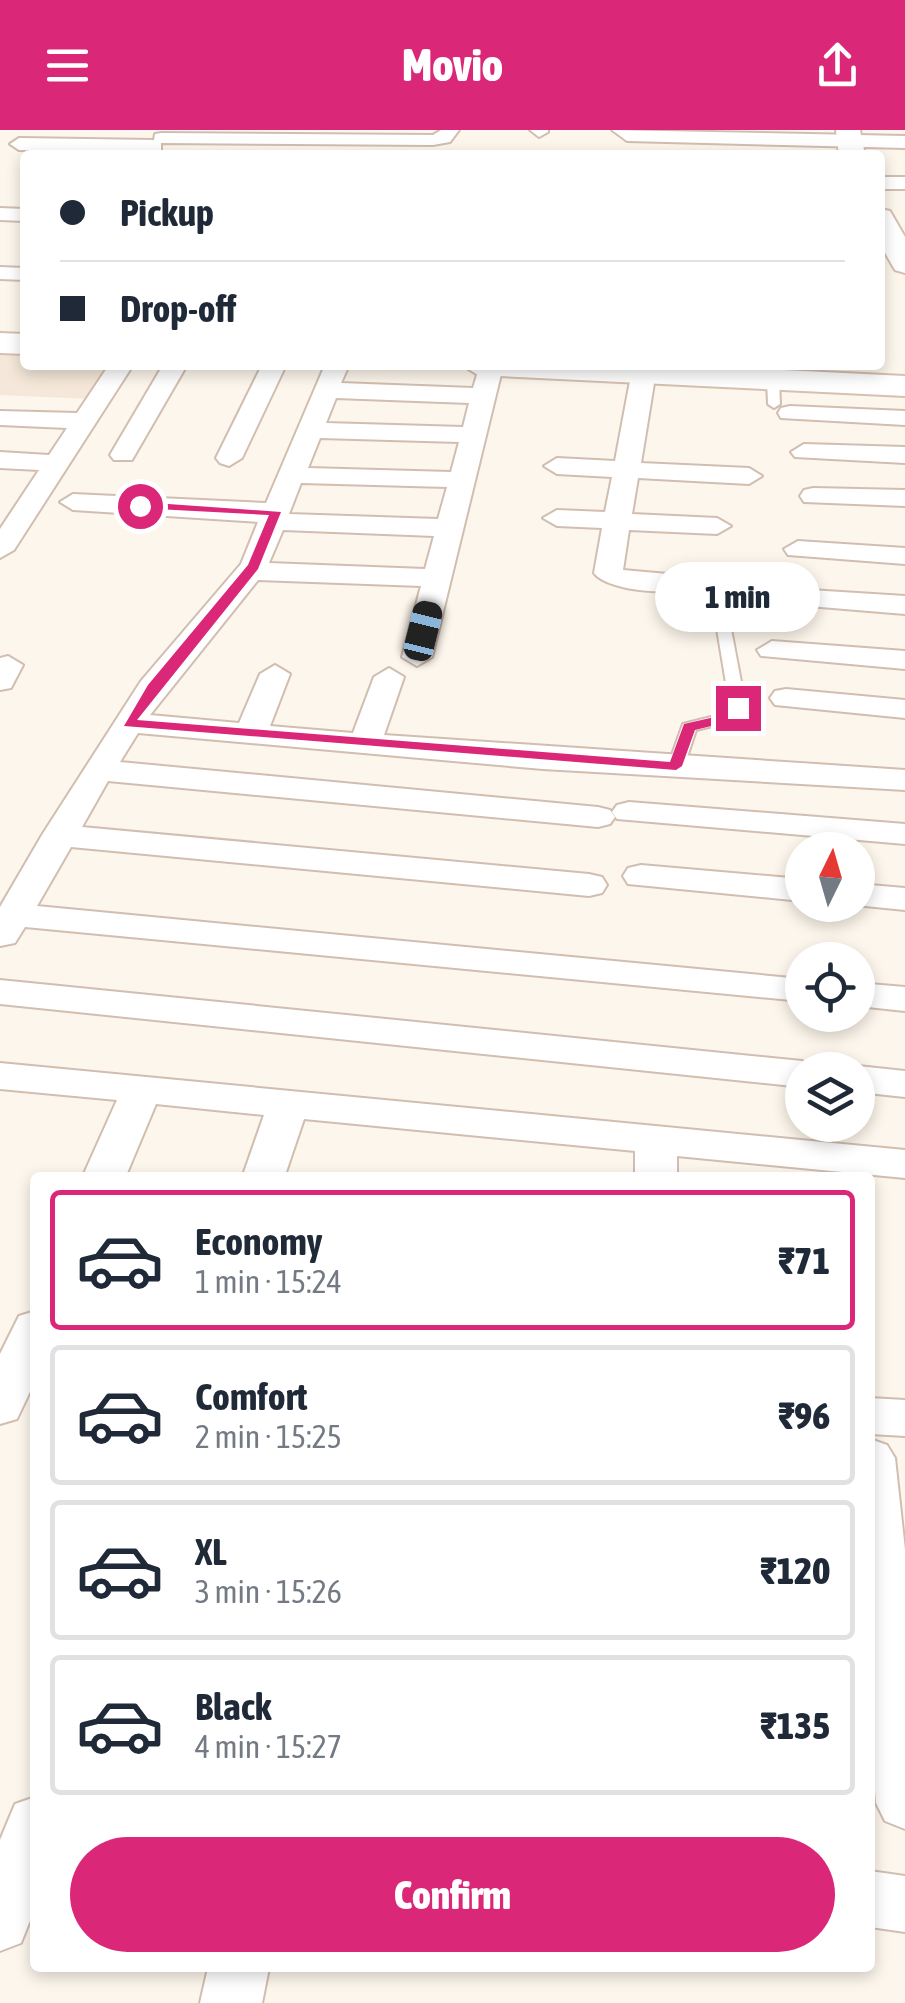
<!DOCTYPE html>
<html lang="en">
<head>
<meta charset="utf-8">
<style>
	:root { --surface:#fff; --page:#f2f2f3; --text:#1f2937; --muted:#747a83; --line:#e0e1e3; --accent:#db2777 }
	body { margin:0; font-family:"Asap Condensed",sans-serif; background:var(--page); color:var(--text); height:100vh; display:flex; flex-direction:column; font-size:38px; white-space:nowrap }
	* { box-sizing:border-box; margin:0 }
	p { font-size:32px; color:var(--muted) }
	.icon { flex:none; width:55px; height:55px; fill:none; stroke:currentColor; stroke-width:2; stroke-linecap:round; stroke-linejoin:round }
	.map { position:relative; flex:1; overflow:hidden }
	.details { position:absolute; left:30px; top:1042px; width:845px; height:800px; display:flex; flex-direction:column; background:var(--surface); border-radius:10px; box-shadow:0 5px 15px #0003 }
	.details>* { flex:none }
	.guide { position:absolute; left:20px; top:20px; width:865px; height:220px; border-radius:10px; box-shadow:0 5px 15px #0003; display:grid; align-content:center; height:220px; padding:0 40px; background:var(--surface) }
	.needle { width:65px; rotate:5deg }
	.buttons { position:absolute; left:785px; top:702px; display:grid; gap:20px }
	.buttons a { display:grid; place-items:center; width:90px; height:90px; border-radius:50%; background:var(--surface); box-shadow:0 5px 15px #0003; font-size:50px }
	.end { position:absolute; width:45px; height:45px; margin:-22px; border:12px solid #db2777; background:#fff; box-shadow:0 0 0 5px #fff }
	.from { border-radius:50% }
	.bubble { position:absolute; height:70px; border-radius:35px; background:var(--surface); box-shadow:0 5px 15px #0003; font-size:32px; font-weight:800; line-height:70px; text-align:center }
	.car { position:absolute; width:30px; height:60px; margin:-30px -15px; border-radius:12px; box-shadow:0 0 8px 2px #0007; background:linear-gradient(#222 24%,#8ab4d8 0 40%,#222 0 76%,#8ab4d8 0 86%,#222 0) }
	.guide b { display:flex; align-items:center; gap:35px; height:95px; font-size:38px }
	.guide b+b { border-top:2px solid var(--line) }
	.guide i { width:25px; height:25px; background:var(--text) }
	ul { padding:18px 0 0; list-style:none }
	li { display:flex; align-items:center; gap:30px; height:140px; margin:0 20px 15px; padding:0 20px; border:5px solid var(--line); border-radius:10px }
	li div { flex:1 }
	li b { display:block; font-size:38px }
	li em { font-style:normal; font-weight:800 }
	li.on { border-color:var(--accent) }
	li>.icon { width:90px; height:90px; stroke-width:1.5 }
	.primary-button { display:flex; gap:20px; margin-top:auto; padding:20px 40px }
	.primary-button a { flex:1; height:115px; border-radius:60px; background:var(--accent); color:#fff; font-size:40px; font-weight:800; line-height:115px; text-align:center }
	header { display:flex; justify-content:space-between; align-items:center; height:130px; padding:0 40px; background:var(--accent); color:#fff; font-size:45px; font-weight:800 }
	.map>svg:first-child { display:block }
	.residential { fill:#f5e8da }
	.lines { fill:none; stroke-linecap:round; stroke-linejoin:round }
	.lane-casing { stroke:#d1beb0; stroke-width:4 }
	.street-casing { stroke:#d1beb0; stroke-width:4 }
	.secondary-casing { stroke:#d6c0b0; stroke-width:4 }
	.lane { fill:#fff; fill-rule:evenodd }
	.street { fill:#fff; fill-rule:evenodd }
	.secondary { fill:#fff; fill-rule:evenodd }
	.route { fill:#db2777 }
</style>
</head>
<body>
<header><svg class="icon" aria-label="menu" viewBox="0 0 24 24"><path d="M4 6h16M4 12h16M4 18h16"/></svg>Movio<svg class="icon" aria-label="share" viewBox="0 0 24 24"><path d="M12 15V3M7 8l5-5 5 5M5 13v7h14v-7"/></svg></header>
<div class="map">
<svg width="905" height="1873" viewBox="0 0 905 1873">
	<rect width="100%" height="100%" fill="#fdf6ec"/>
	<!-- residential -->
	<path class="residential" d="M0 224 25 225V235H107L90 269 0 265Z"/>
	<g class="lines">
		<!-- lane casing -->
		<g class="lane-casing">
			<g id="lane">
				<path d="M773 245 779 249 780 274 774 278 768 274 767 249Z"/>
				<path d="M724 495 731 499 746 578 730 592 696 600 684 636 676 641 670 639 668 636 683 594 719 585 730 577 717 499Z"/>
			</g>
		</g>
		<!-- street casing -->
		<g class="street-casing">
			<g id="street">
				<path d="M441 0H459L450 12 433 15 161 13V20L154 22 19 20 10 14 19 8 154 10 155 4 161 3 433 5Z"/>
				<path d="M530 0H548V2L539 7Z"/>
				<path d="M612 0 905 6V18L627 11Z"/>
				<rect x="880" y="47" width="25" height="12"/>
				<path d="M0 78 25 79V91L0 90Z"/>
				<path d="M0 137 25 138V150L0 149Z"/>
				<path d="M109 235H133L14 420 0 428V399L39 340 0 338V322L49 325 67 298 0 295V281L77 283Z"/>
				<path d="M163 235H187L132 330H114L110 325Z"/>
				<path d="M262 235H286L242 328 229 336 220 333 216 328Z"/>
				<path d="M325 235H349L341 253 473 258 480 235 503 236 432 527 417 536 402 527 421 456 258 450 150 585 239 593 260 544 275 535 290 544 270 596 353 603 374 547 389 538 404 547 384 605 905 640V660L543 639 138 603 120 632 598 677 610 680 615 687 610 694 598 697 108 651 82 697 589 744 602 747 607 755 602 763 589 766 71 717 37 776 802 849V871L25 797 15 813 0 816V777L42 705 141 551 241 434 258 392 73 380 60 372 73 364 266 373ZM336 268 469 273 463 297 326 293ZM320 308 459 312 451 342 308 338ZM301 353 447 357 438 389 289 384ZM283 400 434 406 425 439 269 433Z"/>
				<path d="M633 235H657L641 333 749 338 762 346 749 354 638 348 632 384 717 388 731 396 717 404 629 400 623 440 690 446 694 452C681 469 607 461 594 443L602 398 557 396 543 388 557 380 605 382 612 347 557 344 544 336 557 328 615 331Z"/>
				<path d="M790 276 905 281V295L781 288 778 283 781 278Z"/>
				<path d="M804 314 905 317V333L795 327 791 322Z"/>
				<path d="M813 358 905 360V376L804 372 800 366 804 360Z"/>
				<path d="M798 411 905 418V434L788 425 784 419Z"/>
				<path d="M794 459 905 466V484L784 474 779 468 784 462Z"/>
				<path d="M772 511 905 521V539L761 526 757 520Z"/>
				<path d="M8 526 23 535 11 558 0 560V528Z"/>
				<path d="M786 559 905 570V588L775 575 770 568 775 561Z"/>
				<path d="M629 672 905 694V714L617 689 612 682 617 675Z"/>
				<path d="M641 735 802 749V771L628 754 623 746 628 738Z"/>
				<path d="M858 754 905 758V780L855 775Z"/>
				<path d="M0 850 802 931 819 940H802V957L0 874Z"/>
				<path d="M858 853 905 857V881L858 876Z"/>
				<path d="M0 933 905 1020V1048L677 1026V1048H635V1021L304 989 284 1048H242L264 985 156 974 125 1048H82L117 970 0 959Z"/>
				<path d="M858 936 905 941V967L858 962V940H844Z"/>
				<path d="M35 1181V1251L17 1289 0 1294V1224L19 1186Z"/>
				<path d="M870 1268 905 1270V1306L870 1304Z"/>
				<path d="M870 1309 887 1315 895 1328 905 1420V1699L885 1691 876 1673 870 1602Z"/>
				<path d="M35 1667V1778L21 1813 0 1821V1710L15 1674Z"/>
				<path d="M870 1741 905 1746V1802L870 1797Z"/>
				<path d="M208 1838H269L262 1873H200Z"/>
			</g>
		</g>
		<!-- secondary casing -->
		<g class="secondary-casing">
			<g id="secondary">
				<path d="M836 0H860L865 25H839Z"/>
				<path d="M880 79 890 81 905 107V143L895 140 880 114Z"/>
				<path d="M0 203 25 204V224L0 223Z"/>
				<path d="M462 235H678L905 246V266L478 245Z"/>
			</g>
		</g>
		<!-- lane -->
		<use href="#lane" class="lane"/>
		<!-- street -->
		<use href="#street" class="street"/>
		<!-- secondary -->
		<use href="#secondary" class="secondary"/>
	</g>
	<!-- route -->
	<path class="route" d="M140 372 281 382 258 439 137 590 670 632 684 594 719 586 734 575 745 578 728 592 695 600 682 636 676 640 124 596 148 555 248 435 269 385 137 378Z"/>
</svg>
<div class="buttons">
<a><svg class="needle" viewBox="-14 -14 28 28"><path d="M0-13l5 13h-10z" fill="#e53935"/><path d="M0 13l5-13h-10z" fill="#747a83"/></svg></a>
<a><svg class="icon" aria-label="locate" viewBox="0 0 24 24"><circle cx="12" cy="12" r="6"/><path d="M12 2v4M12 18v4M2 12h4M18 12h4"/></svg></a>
<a><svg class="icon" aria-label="layers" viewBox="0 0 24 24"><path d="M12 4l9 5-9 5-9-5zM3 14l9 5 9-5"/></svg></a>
</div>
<i class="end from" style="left:140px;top:376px"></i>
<i class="end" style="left:738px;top:578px"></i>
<div class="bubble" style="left:655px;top:432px;width:165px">1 min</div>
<i class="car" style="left:423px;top:501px;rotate:14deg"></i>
<div class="guide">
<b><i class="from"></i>Pickup</b>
<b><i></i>Drop-off</b>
</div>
<section class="details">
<ul>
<li class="on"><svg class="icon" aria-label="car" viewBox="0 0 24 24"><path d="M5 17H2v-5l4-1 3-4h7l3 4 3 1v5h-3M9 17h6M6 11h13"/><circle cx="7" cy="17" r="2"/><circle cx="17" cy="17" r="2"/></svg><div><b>Economy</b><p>1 min · 15:24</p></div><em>₹71</em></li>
<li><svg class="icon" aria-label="car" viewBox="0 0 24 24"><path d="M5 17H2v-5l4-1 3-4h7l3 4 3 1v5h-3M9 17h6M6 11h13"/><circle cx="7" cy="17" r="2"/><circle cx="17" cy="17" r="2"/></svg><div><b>Comfort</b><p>2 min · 15:25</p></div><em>₹96</em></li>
<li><svg class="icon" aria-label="car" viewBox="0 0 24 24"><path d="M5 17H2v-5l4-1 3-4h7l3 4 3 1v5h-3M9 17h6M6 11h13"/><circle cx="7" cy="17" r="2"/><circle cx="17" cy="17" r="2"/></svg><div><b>XL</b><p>3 min · 15:26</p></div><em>₹120</em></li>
<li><svg class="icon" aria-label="car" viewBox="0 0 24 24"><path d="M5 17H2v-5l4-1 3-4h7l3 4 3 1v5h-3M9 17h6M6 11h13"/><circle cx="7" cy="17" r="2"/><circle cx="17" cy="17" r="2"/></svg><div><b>Black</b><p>4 min · 15:27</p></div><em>₹135</em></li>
</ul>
<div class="primary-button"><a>Confirm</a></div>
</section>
</div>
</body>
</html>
